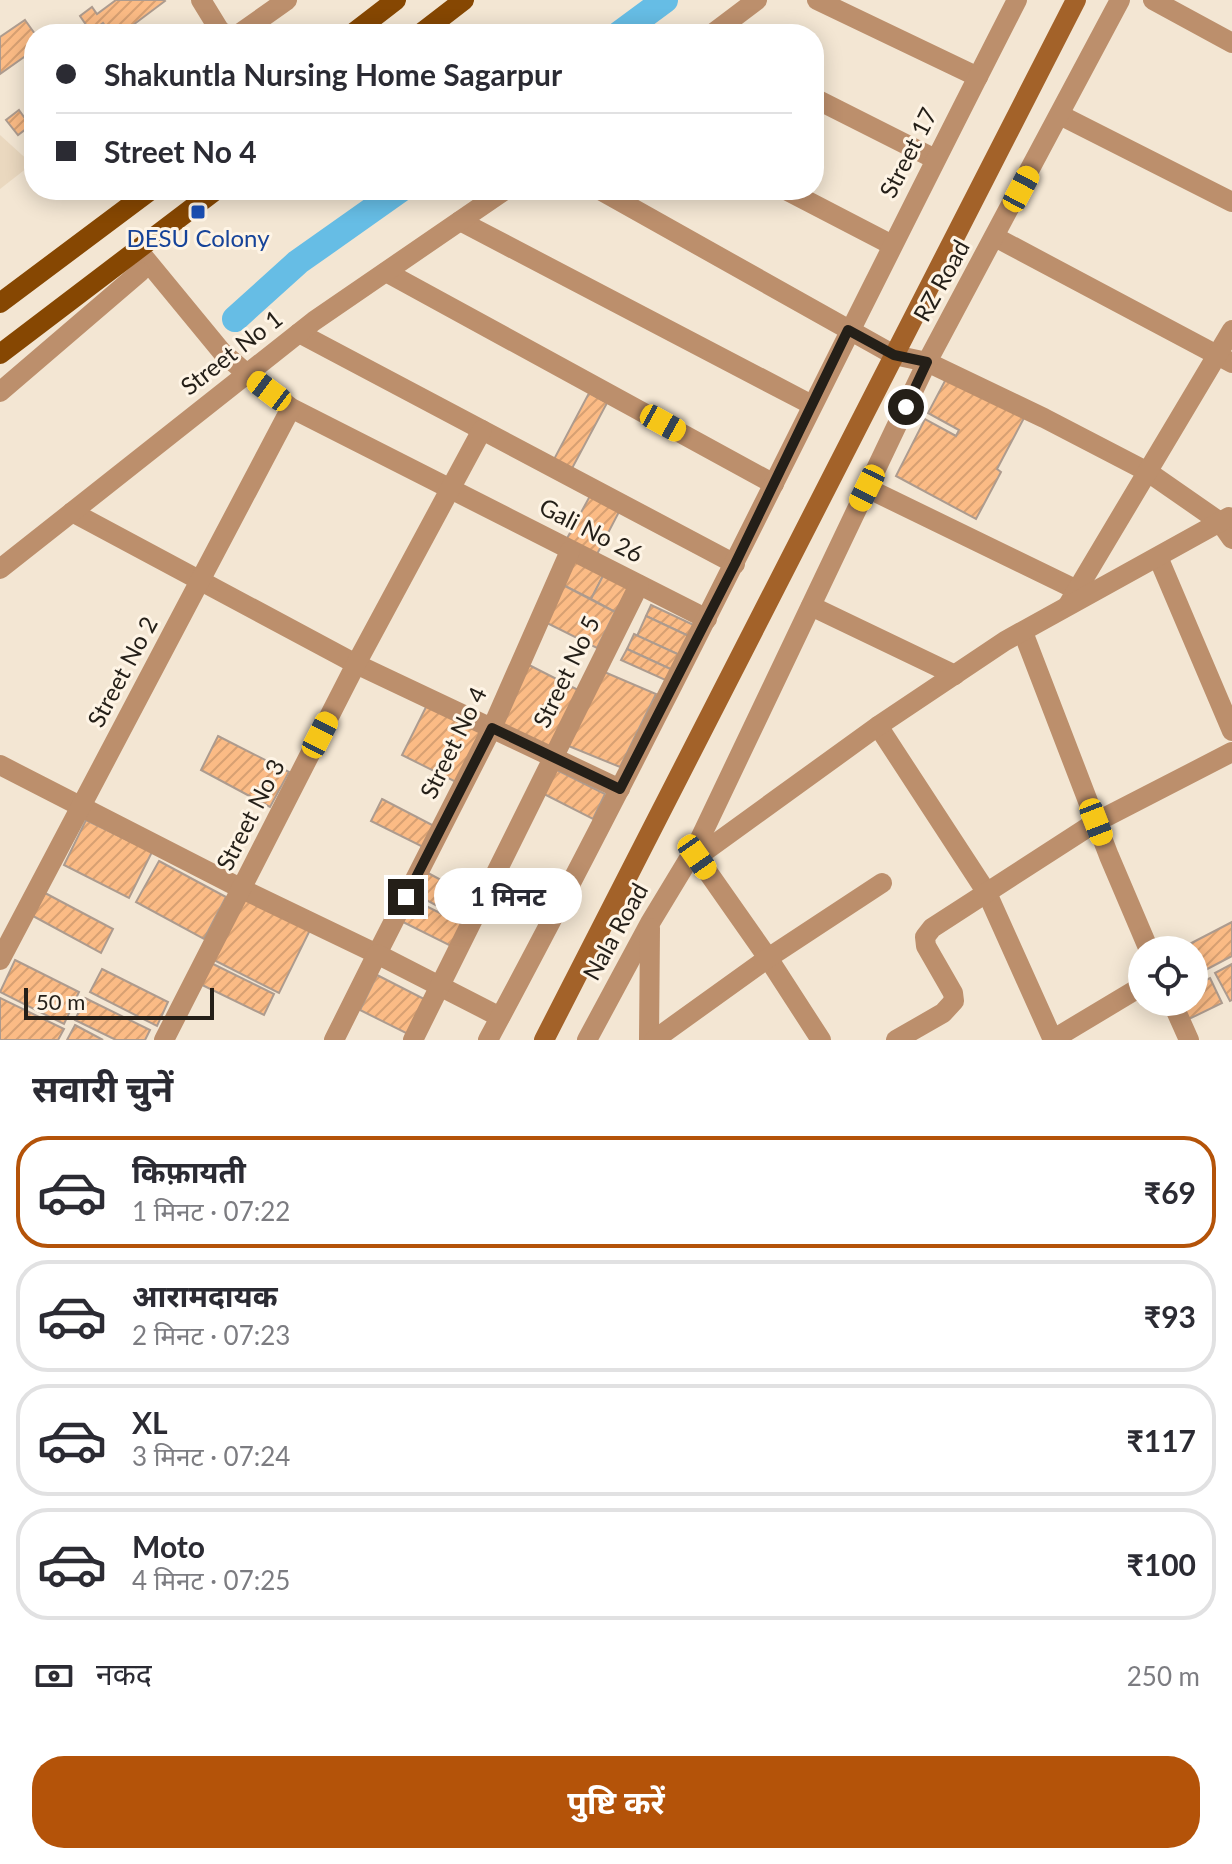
<!DOCTYPE html>
<html lang="hi">
<head>
<meta charset="utf-8">
<style>
	:root { --surface:#fff; --page:#f7f7f7; --text:#2b2b33; --muted:#7c7c81; --line:#e1e1e2; --accent:#b45309 }
	body { margin:0; font-family:Lato,"Noto Sans Devanagari",sans-serif; background:var(--page); color:var(--text); height:100vh; display:flex; flex-direction:column; font-size:30px; white-space:nowrap }
	* { box-sizing:border-box; margin:0 }
	p { font-size:26px; color:var(--muted) }
	.icon { flex:none; width:44px; height:44px; fill:none; stroke:currentColor; stroke-width:2; stroke-linecap:round; stroke-linejoin:round }
	.map { position:relative; height:1040px; overflow:hidden }
	.sheet { display:flex; flex-direction:column; background:var(--surface); flex:1 }
	.sheet>* { flex:none }
	.banner { position:absolute; left:24px; top:24px; width:800px; height:176px; border-radius:32px; box-shadow:0 4px 20px #0003; display:grid; align-content:center; height:176px; padding:0 32px; background:var(--surface) }
	.controls { position:absolute; left:1128px; top:936px; display:grid; gap:16px }
	.controls a { display:grid; place-items:center; width:80px; height:80px; border-radius:50%; background:var(--surface); box-shadow:0 4px 20px #0003; font-size:40px }
	.scale { position:absolute; left:24px; bottom:20px; width:190px; box-sizing:border-box; padding-left:8px; border:4px solid #241f18; border-top:0; font-size:22px; line-height:28px; white-space:nowrap; color:#241f18; -webkit-text-stroke:6px #fef4e5; paint-order:stroke }
	.end { position:absolute; width:36px; height:36px; margin:-18px; border:10px solid #241f18; background:#fff; box-shadow:0 0 0 4px #fff }
	.from { border-radius:50% }
	.bubble { position:absolute; height:56px; border-radius:28px; background:var(--surface); box-shadow:0 4px 20px #0003; font-size:26px; font-weight:700; line-height:56px; text-align:center }
	.car { position:absolute; width:24px; height:48px; margin:-24px -12px; border-radius:10px; box-shadow:0 0 6px 2px #0007; background:linear-gradient(#f5c518 24%,#345 0 40%,#f5c518 0 76%,#345 0 86%,#f5c518 0) }
	.banner b { display:flex; align-items:center; gap:28px; height:76px; font-size:30px }
	.banner b+b { border-top:2px solid var(--line) }
	.banner i { width:20px; height:20px; background:var(--text) }
	ul { padding:0; list-style:none }
	li { display:flex; align-items:center; gap:24px; height:112px; margin:0 16px 12px; padding:0 16px; border:4px solid var(--line); border-radius:32px }
	li div { flex:1 }
	li b { display:block; font-size:30px }
	li em { font-style:normal; font-weight:700 }
	li.current { border-color:var(--accent) }
	li>.icon { width:72px; height:72px; stroke-width:1.5 }
	h2 { padding:0 32px; font-size:36px; line-height:96px }
	.pay { display:flex; align-items:center; gap:20px; height:88px; padding:0 32px; font-size:30px }
	.pay p { margin-inline-start:auto }
	.primary-button { display:flex; gap:16px; margin-top:auto; padding:16px 32px }
	.primary-button a { flex:1; height:92px; border-radius:32px; background:var(--accent); color:#fff; font-size:32px; font-weight:700; line-height:92px; text-align:center }
	.map>svg:first-child { display:block }
	.built { fill:#ead8bf }
	.lines { fill:none; stroke-linecap:round; stroke-linejoin:round }
	.canal { stroke:#66bde5; stroke-width:26 }
	.building { fill:url(#building-hatch); stroke:#ad9b8e; stroke-width:2 }
	.street { stroke:#bc8f6c; stroke-width:20 }
	.secondary { stroke:#a36229; stroke-width:20 }
	.primary { stroke:#864702; stroke-width:20 }
	.route { stroke:#241f18; stroke-width:10 }
	.transit-dot { fill:#1a4fb4; stroke:#fef4e5; stroke-width:3 }
	.labels { text-anchor:middle; stroke-width:6; stroke-linejoin:round; paint-order:stroke }
	.street-label { font-size:24px; fill:#241f18; stroke:#fef4e5 }
	.transit-label { font-size:24px; fill:#164399; stroke:#fef4e5 }
</style>
</head>
<body>
<div class="map">
<svg width="1232" height="1040" viewBox="0 0 1232 1040">
	<defs>
		<pattern id="building-hatch" width="6" height="6" patternUnits="userSpaceOnUse" patternTransform="scale(2)"><rect width="6" height="6" fill="#fbbb85"/><path d="M-1 1l2-2M0 6l6-6M5 7l2-2" fill="none" stroke="#d7a072"/></pattern>
	</defs>
	<rect width="100%" height="100%" fill="#f3e6d3"/>
	<!-- built -->
	<path class="built" d="M0 135 32 164 0 189Z"/>
	<g class="lines">
		<!-- canal -->
		<g class="canal">
			<path d="M619 34 665 0"/>
			<path d="M235 319 298 262 400 190"/>
		</g>
	</g>
	<!-- building -->
	<g class="building">
		<path d="M116 0H164L165 1 121 34H111L103 23 91 32 80 16 92 7 97 14Z"/>
		<path d="M25 20 35 34 34 50 0 74V37Z"/>
		<path d="M19 110 24 117 34 110V132L30 126 18 135 6 120Z"/>
		<path d="M947 377 1024 418 997 469 1001 472 976 519 896 476 925 419 956 436 959 430 928 413Z"/>
		<path d="M589 393 607 403 569 474 551 465Z"/>
		<path d="M591 494 620 510 595 558 565 542Z"/>
		<path d="M576 558 605 572 591 599 563 585Z"/>
		<path d="M605 572 631 585 615 612 591 599Z"/>
		<path d="M563 585 615 612 597 648 545 622Z"/>
		<path d="M651 605 698 627 693 638 646 616Z"/>
		<path d="M646 616 693 638 684 657 637 636Z"/>
		<path d="M634 634 684 657 677 672 627 649Z"/>
		<path d="M627 649 677 672 672 683 621 660Z"/>
		<path d="M529 665 584 693 554 751 499 724Z"/>
		<path d="M602 671 656 694 620 767 566 745Z"/>
		<path d="M427 705 481 732 456 782 402 755Z"/>
		<path d="M218 736 289 772 270 807 201 770Z"/>
		<path d="M555 769 605 794 593 819 542 793Z"/>
		<path d="M382 799 436 827 425 848 371 821Z"/>
		<path d="M86 820 152 852 129 898 64 865Z"/>
		<path d="M159 861 226 897 204 939 136 902Z"/>
		<path d="M428 873 478 900 467 922 417 895Z"/>
		<path d="M45 893 113 929 101 953 33 916Z"/>
		<path d="M241 896 310 930 279 993 210 958Z"/>
		<path d="M414 900 466 926 455 948 403 922Z"/>
		<path d="M1232 922V956L1194 976V950H1178Z"/>
		<path d="M15 960 79 992 64 1024 0 992Z"/>
		<path d="M209 962 274 994 264 1015 198 983Z"/>
		<path d="M1232 964V1000L1230 1001 1215 973Z"/>
		<path d="M102 969 168 1002 157 1026 90 992Z"/>
		<path d="M377 975 426 1000 408 1034 360 1010Z"/>
		<path d="M1210 978 1222 1003 1189 1019 1181 1002H1194V986Z"/>
		<path d="M0 998 64 1029 58 1040H0Z"/>
		<path d="M85 998 150 1030 145 1040H116L75 1020Z"/>
		<path d="M75 1025 103 1040H67Z"/>
	</g>
	<g class="lines">
		<!-- street -->
		<g class="street">
			<path d="M201 0 220 31 226 34"/>
			<path d="M817 0 978 77"/>
			<path d="M1153 0 1232 43"/>
			<path d="M239 34 287 0"/>
			<path d="M712 34 757 0"/>
			<path d="M814 98 935 159"/>
			<path d="M1060 115 1232 202"/>
			<path d="M600 190 894 355 927 362 1044 418 1148 472 1220 522 1232 539"/>
			<path d="M786 190 892 245"/>
			<path d="M460 221 812 405"/>
			<path d="M995 237 1232 363"/>
			<path d="M138 250 222 352 247 374 291 408 707 619"/>
			<path d="M386 272 774 484"/>
			<path d="M299 333 735 564"/>
			<path d="M0 392 140 272"/>
			<path d="M867 488 1077 590"/>
			<path d="M72 512 356 664 620 789"/>
			<path d="M1158 557 1232 731"/>
			<path d="M0 569 314 321 505 190"/>
			<path d="M1068 605 1232 330"/>
			<path d="M811 606 955 675"/>
			<path d="M1023 632 1109 856 1149 950"/>
			<path d="M878 726 987 893 1053 1040"/>
			<path d="M0 765 242 889 377 954 492 728 570 551"/>
			<path d="M693 851 768 958 821 1040"/>
			<path d="M697 857 878 726 1005 641 1229 517"/>
			<path d="M0 960 291 408"/>
			<path d="M1172 1002 1189 1040"/>
			<path d="M164 1040 356 664 482 430"/>
			<path d="M334 1040 377 954 500 1017"/>
			<path d="M413 1040 639 585"/>
			<path d="M488 1040C672 697 840 346 1017 0"/>
			<path d="M587 1040 650 923 696 847 927 362 1120 0"/>
			<path d="M649 1040 650 928"/>
			<path d="M654 1040 768 958 882 883"/>
			<path d="M896 1040 943 1013 954 1001 953 993 926 946 925 937 932 928 1096 822 1232 752"/>
			<path d="M1052 1040 1142 986"/>
		</g>
		<!-- secondary -->
		<path class="secondary" d="M544 1040 1076 0"/>
		<!-- primary -->
		<g class="primary">
			<path d="M352 34 396 0"/>
			<path d="M420 34 464 0"/>
			<path d="M0 303 151 190"/>
			<path d="M0 354 216 190"/>
		</g>
	</g>
	<g class="lines">
		<!-- route -->
		<path class="route" d="M406 897 492 728 620 789 735 564 848 330 894 355 927 362 906 407"/>
	</g>
	<!-- markers -->
	<rect class="transit-dot" x="190" y="204" width="16" height="16" rx="4"/>
	<g class="labels">
		<!-- street labels -->
		<g class="street-label">
			<text transform="translate(909 153) rotate(-63)" y="8">Street 17</text>
			<text transform="translate(942 281) rotate(-61)" y="8">RZ Road</text>
			<text transform="translate(232 353) rotate(-38)" y="8">Street No 1</text>
			<text transform="translate(591 531) rotate(27)" y="8">Gali No 26</text>
			<text transform="translate(123 672) rotate(-62)" y="8">Street No 2</text>
			<text transform="translate(567 672) rotate(-64)" y="8">Street No 5</text>
			<text transform="translate(454 743) rotate(-64)" y="8">Street No 4</text>
			<text transform="translate(251 815) rotate(-63)" y="8">Street No 3</text>
			<text transform="translate(616 932) rotate(-61)" y="8">Nala Road</text>
		</g>
		<!-- transit labels -->
		<g class="transit-label">
			<text x="198" y="247">DESU Colony</text>
		</g>
	</g>
</svg>
<div class="controls">
<a><svg class="icon" aria-label="locate" viewBox="0 0 24 24"><circle cx="12" cy="12" r="6"/><path d="M12 2v4M12 18v4M2 12h4M18 12h4"/></svg></a>
</div>
<div class="scale">50 m</div>
<i class="end from" style="left:906px;top:407px"></i>
<i class="end" style="left:406px;top:897px"></i>
<div class="bubble" style="left:434px;top:868px;width:148px">1 मिनट</div>
<i class="car" style="left:1021px;top:189px;rotate:28deg"></i>
<i class="car" style="left:269px;top:391px;rotate:307deg"></i>
<i class="car" style="left:663px;top:423px;rotate:119deg"></i>
<i class="car" style="left:867px;top:488px;rotate:206deg"></i>
<i class="car" style="left:320px;top:735px;rotate:27deg"></i>
<i class="car" style="left:1096px;top:822px;rotate:159deg"></i>
<i class="car" style="left:697px;top:857px;rotate:145deg"></i>
<div class="banner">
<b><i class="from"></i>Shakuntla Nursing Home Sagarpur</b>
<b><i></i>Street No 4</b>
</div>
</div>
<section class="sheet">
<h2>सवारी चुनें</h2>
<ul>
<li class="current"><svg class="icon" aria-label="car" viewBox="0 0 24 24"><path d="M5 17H2v-5l4-1 3-4h7l3 4 3 1v5h-3M9 17h6M6 11h13"/><circle cx="7" cy="17" r="2"/><circle cx="17" cy="17" r="2"/></svg><div><b>किफ़ायती</b><p>1 मिनट · 07:22</p></div><em>₹69</em></li>
<li><svg class="icon" aria-label="car" viewBox="0 0 24 24"><path d="M5 17H2v-5l4-1 3-4h7l3 4 3 1v5h-3M9 17h6M6 11h13"/><circle cx="7" cy="17" r="2"/><circle cx="17" cy="17" r="2"/></svg><div><b>आरामदायक</b><p>2 मिनट · 07:23</p></div><em>₹93</em></li>
<li><svg class="icon" aria-label="car" viewBox="0 0 24 24"><path d="M5 17H2v-5l4-1 3-4h7l3 4 3 1v5h-3M9 17h6M6 11h13"/><circle cx="7" cy="17" r="2"/><circle cx="17" cy="17" r="2"/></svg><div><b>XL</b><p>3 मिनट · 07:24</p></div><em>₹117</em></li>
<li><svg class="icon" aria-label="car" viewBox="0 0 24 24"><path d="M5 17H2v-5l4-1 3-4h7l3 4 3 1v5h-3M9 17h6M6 11h13"/><circle cx="7" cy="17" r="2"/><circle cx="17" cy="17" r="2"/></svg><div><b>Moto</b><p>4 मिनट · 07:25</p></div><em>₹100</em></li>
</ul>
<div class="pay"><svg class="icon" aria-label="cash" viewBox="0 0 24 24"><path d="M3 7h18v10H3z"/><circle cx="12" cy="12" r="2"/></svg>नकद<p>250 m</p></div>
<div class="primary-button"><a>पुष्टि करें</a></div>
</section>
</body>
</html>
